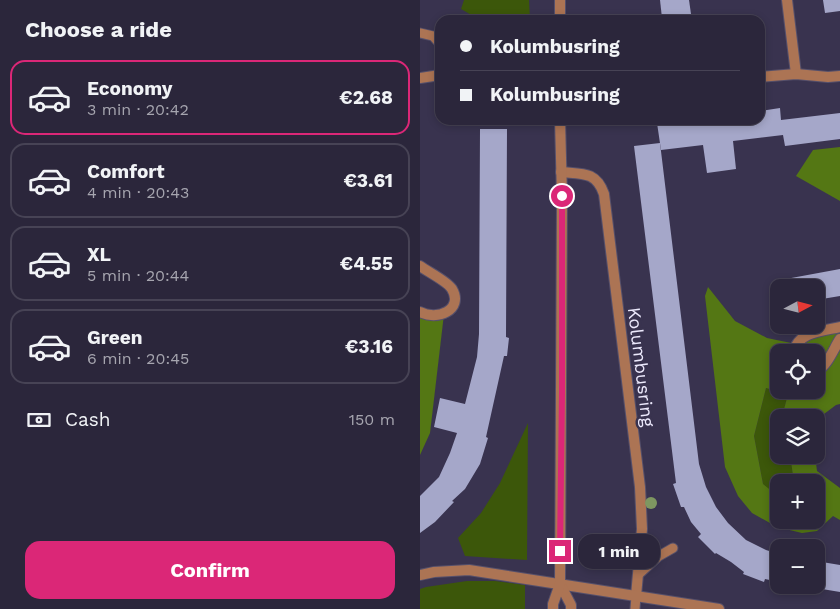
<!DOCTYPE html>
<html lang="en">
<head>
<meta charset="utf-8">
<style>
	:root { --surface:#2b263b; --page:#373246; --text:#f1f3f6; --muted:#a6a5af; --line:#474355; --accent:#db2777 }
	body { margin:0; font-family:"Work Sans",sans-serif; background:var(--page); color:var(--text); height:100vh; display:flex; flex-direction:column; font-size:19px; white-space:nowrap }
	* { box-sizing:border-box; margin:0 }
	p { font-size:16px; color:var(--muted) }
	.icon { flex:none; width:28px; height:28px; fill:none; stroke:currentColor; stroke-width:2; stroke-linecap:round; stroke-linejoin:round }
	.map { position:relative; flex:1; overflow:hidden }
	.sheet { display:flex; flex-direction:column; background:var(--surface); width:420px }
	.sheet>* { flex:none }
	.top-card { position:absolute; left:15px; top:15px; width:330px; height:110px; border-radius:15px; box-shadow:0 2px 8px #0003,0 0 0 1px var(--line); display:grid; align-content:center; height:110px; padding:0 25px; background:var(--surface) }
	.needle { width:32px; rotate:83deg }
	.fabs { position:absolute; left:350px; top:279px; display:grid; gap:10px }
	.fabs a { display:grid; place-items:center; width:55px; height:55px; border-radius:10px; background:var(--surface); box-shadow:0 2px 8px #0003,0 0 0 1px var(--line); font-size:25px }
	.end { position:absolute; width:22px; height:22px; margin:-11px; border:6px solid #db2777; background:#fff; box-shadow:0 0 0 2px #fff }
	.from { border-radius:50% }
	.bubble { position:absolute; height:35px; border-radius:15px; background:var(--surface); box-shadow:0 2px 8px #0003,0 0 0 1px var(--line); font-size:16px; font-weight:700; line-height:35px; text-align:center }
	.top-card b { display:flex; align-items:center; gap:18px; height:48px; font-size:19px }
	.top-card b+b { border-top:1px solid var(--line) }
	.top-card i { width:12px; height:12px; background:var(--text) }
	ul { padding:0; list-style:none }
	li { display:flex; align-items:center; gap:15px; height:75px; margin:0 10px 8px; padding:0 15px; border:2px solid var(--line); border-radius:15px }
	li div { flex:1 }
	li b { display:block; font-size:19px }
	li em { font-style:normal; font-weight:700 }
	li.selected { border-color:var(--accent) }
	li>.icon { width:45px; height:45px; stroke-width:1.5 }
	h2 { padding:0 25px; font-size:22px; line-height:60px }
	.pay { display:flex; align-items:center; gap:12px; height:55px; padding:0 25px; font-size:19px }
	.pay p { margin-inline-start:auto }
	.button { display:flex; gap:10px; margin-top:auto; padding:10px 25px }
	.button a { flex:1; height:58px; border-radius:15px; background:var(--accent); color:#fff; font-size:20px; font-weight:700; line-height:58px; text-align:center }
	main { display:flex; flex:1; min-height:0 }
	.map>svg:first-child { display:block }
	.green { fill:#3c570a }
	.forest { fill:#547714; fill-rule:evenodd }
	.building { fill:#a5a7c9 }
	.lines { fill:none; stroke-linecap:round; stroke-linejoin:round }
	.service-casing { stroke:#56506b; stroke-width:11 }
	.minor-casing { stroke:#56506b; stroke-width:12 }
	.service { stroke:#ac7454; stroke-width:9 }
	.minor { stroke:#ac7454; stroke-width:10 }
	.tree { fill:#7e9761 }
	.route { stroke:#db2777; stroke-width:6 }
	.labels { text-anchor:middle; stroke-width:5; stroke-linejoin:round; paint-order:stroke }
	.street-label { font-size:18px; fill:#ece9fc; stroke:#39334f }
</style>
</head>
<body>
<main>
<section class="sheet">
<h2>Choose a ride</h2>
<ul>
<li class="selected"><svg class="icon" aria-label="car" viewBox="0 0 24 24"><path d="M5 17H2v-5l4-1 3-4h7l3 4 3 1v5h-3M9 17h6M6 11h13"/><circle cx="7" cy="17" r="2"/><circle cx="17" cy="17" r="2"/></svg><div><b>Economy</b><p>3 min · 20:42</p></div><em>€2.68</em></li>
<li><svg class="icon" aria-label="car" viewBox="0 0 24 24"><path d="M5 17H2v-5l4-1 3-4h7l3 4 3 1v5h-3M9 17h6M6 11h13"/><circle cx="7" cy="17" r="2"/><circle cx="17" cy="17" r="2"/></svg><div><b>Comfort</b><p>4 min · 20:43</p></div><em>€3.61</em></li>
<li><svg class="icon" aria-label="car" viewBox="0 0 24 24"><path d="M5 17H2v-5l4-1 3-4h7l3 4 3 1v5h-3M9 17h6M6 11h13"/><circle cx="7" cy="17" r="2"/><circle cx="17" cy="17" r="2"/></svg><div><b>XL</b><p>5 min · 20:44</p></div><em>€4.55</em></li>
<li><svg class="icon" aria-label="car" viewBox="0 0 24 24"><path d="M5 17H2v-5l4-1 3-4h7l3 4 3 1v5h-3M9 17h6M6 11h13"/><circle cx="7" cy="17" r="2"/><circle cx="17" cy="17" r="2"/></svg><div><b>Green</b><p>6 min · 20:45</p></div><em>€3.16</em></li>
</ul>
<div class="pay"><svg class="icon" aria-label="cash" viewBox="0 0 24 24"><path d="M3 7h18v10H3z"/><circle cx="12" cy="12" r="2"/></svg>Cash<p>150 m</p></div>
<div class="button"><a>Confirm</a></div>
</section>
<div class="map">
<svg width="420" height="609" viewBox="0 0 420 609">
	<rect width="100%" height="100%" fill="#39334f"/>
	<!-- green -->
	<g class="green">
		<path d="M44 0H109L110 20H60L41 9Z"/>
		<path d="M346 388 368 394 362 417 359 418V455H370L374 482H359L358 498 343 484 334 436Z"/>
		<path d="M108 423 107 560 45 556 38 538 61 513 80 483Z"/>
		<path d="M47 581H75L105 585V609H0V589L6 587Z"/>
	</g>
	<!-- forest -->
	<g class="forest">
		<path d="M420 147V201L376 176 393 150Z"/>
		<path d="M288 287 315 321 347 338 376 344 420 327V404L416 405 396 420V418L362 417 368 394 346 388 334 436 343 484 359 497V520H396V482H374L370 455H395L397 471 420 488V520L413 516 397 531 382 533 357 527 332 513 318 496 305 467 285 296ZM359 352H396V390H359Z"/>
		<path d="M0 312 24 314 10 433 0 455Z"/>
	</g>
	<!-- building -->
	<g class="building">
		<path d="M240 0H269L271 14 242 18Z"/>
		<path d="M403 0H420V11L405 13Z"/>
		<path d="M360 108 361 120 420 113V139L365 146 363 135 313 141 316 169 287 173 283 145 241 150 237 123 265 120H340V111Z"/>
		<path d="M60 129H87L86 337 89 338 87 356H84L66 437 68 438 60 464 45 489 32 501 34 502 15 522 0 533V496L19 477 30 453 37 433 14 427 20 398 45 404 57 357 59 334Z"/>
		<path d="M240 143 279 464 286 487 296 507 308 523 326 540 346 550 359 554V582L345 579 344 582 323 574 324 572 311 562 296 553 295 554 278 537 281 534 271 522 264 507H261L253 484 256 483 214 146Z"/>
		<path d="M420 269V296L396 300V288H355V281Z"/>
		<path d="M396 561 420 565V592L396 588Z"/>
	</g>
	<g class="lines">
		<!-- service casing -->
		<g class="service-casing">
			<g id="service">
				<path d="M0 33 13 36 20 44"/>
				<path d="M218 575 239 556 253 548"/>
				<path d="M215 609 216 596"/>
			</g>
		</g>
		<!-- minor casing -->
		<g class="minor-casing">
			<g id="minor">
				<path d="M140 0V20"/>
				<path d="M367 0 376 74"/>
				<path d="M340 77 376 74 408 77 420 76"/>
				<path d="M0 78 20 75"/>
				<path d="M141 172C162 174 176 171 184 194L220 487 222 529 216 596"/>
				<path d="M0 266C8 272 27 281 32 289 44 310 17 321 0 312"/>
				<path d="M374 352C377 332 403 331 420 327"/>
				<path d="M396 372C408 365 413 350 420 339"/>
				<path d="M0 575 14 572 49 570 299 609"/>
				<path d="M140 584 151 605V609"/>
				<path d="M133 609V604L140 584 142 196 140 120"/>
			</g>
		</g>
		<!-- service -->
		<use href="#service" class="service"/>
		<!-- minor -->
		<use href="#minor" class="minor"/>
	</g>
	<!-- trees -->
	<circle class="tree" cx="231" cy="503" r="6"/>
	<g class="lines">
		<!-- route -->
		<path class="route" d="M140 551 142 393V196"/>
	</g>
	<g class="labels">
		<!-- street labels -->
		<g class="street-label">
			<text transform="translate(221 367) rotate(83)" y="6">Kolumbusring</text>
		</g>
	</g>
</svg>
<div class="fabs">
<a><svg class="needle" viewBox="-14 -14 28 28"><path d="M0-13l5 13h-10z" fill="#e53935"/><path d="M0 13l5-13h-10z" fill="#a6a5af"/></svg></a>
<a><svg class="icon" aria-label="locate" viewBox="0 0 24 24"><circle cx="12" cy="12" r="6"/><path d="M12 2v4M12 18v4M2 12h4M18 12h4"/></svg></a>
<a><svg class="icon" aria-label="layers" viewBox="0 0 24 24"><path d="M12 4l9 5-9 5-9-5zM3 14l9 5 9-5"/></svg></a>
<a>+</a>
<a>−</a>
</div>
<i class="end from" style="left:142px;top:196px"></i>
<i class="end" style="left:140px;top:551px"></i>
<div class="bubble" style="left:158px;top:534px;width:82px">1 min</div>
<div class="top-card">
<b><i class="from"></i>Kolumbusring</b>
<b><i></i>Kolumbusring</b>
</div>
</div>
</main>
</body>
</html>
